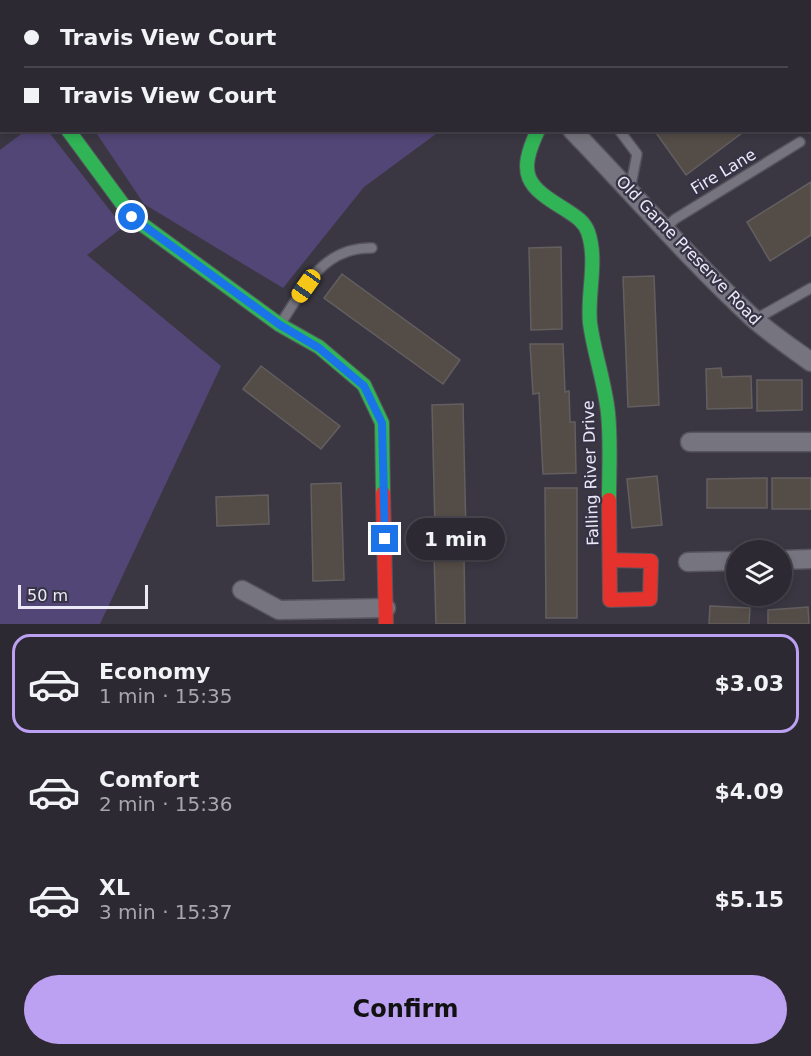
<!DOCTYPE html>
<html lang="en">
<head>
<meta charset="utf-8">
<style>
	:root { --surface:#2c2932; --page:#34313a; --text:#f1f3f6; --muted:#a6a6ac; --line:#48454d; --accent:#bca0f2 }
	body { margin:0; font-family:"DejaVu Sans",sans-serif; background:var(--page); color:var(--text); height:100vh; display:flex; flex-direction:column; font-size:22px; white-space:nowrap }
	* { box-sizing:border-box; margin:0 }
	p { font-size:20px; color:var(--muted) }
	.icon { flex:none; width:33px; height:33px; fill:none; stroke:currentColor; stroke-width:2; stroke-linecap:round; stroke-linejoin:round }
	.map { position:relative; height:624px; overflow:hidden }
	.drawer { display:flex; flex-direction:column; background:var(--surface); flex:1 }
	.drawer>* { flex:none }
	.guide { position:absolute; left:0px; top:0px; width:812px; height:132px; box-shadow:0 3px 9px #0003,0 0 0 2px var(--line); display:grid; align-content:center; height:132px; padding:0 24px; background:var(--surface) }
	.buttons { position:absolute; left:726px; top:540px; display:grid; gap:12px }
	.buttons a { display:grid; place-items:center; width:66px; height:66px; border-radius:50%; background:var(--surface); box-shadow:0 3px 9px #0003,0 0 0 2px var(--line); font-size:30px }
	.scale { position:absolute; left:18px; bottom:15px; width:130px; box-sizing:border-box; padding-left:6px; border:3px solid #ebe9f6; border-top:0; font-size:16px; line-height:21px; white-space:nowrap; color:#ebe9f6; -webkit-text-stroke:4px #373346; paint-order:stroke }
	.end { position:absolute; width:27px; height:27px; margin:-14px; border:8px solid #1a73e8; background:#fff; box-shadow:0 0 0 3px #fff }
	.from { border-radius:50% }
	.bubble { position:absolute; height:42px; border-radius:21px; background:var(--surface); box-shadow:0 3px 9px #0003,0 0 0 2px var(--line); font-size:20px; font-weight:700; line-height:42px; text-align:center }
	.car { position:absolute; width:18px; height:36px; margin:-18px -9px; border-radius:8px; box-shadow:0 0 4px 2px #0007; background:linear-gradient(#f5c518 24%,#345 0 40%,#f5c518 0 76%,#345 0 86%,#f5c518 0) }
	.guide b { display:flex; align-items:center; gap:21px; height:57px; font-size:22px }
	.guide b+b { border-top:2px solid var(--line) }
	.guide i { width:15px; height:15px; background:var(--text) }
	ul { padding:10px 0 0; list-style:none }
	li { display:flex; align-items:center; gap:18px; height:99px; margin:0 12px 9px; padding:0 12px; border:3px solid transparent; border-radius:18px }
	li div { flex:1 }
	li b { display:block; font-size:22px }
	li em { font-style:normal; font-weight:700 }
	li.current { border-color:var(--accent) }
	li>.icon { width:54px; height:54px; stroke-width:1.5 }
	.button { display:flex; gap:12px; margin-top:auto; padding:12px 24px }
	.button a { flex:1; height:69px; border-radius:36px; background:var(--accent); color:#111; font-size:24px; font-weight:700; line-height:69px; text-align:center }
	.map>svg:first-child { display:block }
	.commercial { fill:#4a383b }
	.green { fill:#524676 }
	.building { fill:#544c46; stroke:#635f60; stroke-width:1.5 }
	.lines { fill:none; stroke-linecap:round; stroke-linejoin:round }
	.lane-casing { stroke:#56545e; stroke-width:12 }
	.street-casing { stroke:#56545e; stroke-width:21 }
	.fast-casing { stroke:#56545e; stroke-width:16 }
	.slow-casing { stroke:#56545e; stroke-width:16 }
	.jam-casing { stroke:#56545e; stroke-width:16 }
	.lane { stroke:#76747e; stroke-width:9 }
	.street { stroke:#76747e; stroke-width:18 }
	.fast { stroke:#30b455; stroke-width:14 }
	.slow { stroke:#ff9f0a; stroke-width:14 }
	.jam { stroke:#e5322d; stroke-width:14 }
	.route { stroke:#1a73e8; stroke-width:8 }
	.labels { text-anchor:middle; stroke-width:4.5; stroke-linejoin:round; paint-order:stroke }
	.street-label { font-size:16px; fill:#ebe9f6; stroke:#373346 }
</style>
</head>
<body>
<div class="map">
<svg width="811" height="624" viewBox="0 0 811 624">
	<rect width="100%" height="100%" fill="#3a3742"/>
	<!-- commercial -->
	<path class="commercial" d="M0 0H114L2 2 0 90Z"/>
	<!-- green -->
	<g class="green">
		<path d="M208 0H608L206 2Z"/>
		<path d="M25 131H48L123 227 87 255 221 366 100 624H0V150Z"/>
		<path d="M95 131H440L364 187 283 288 144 204Z"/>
	</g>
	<!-- building -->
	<g class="building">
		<path d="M0 0H89L2 2V65Z"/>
		<path d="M748 0H799L747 2Z"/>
		<path d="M810 30 811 31V89L810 88Z"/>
		<path d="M654 130H746L686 175Z"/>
		<path d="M811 182V235L770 261 747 222Z"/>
		<path d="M561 247 562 329 531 330 529 248Z"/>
		<path d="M342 274 460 360 443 384 324 298Z"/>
		<path d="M654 276 659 405 628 407 623 277Z"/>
		<path d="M530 344H563L565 392 569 391 570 422H575L576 473 543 474 539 393 533 394Z"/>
		<path d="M261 366 340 426 321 449 243 389Z"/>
		<path d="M721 368 722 377 751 376 752 408 707 409 706 369Z"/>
		<path d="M757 380H802V410L757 411Z"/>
		<path d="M463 404 466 534H446V529H435L432 405Z"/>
		<path d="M657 476 662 525 632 528 627 479Z"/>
		<path d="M767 478V508H707V479Z"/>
		<rect x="772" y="478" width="39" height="31"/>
		<path d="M341 483 344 580 313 581 311 484Z"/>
		<path d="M545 488H577V618H546Z"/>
		<path d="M268 495 269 524 217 526 216 497Z"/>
		<path d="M464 554 465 624H436L434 555Z"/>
		<path d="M710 606 750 608 749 624H709Z"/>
		<path d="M808 607 809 624H768V610Z"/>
	</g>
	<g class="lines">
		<!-- lane casing -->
		<g class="lane-casing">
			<g id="lane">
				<path d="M619 130 637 154 630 190"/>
				<path d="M664 229 675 219 800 142"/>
				<path d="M754 320 811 288"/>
				<path d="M281 323C305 287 323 247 372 248"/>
			</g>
		</g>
		<!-- street casing -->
		<g class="street-casing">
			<g id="street">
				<path d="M437 0 438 2"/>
				<path d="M572 130C633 193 689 259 753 318 771 334 792 348 811 362"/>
				<path d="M690 442H811"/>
				<path d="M782 560 811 559"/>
				<path d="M688 562 736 561"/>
				<path d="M242 590 279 610 386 608"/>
			</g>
		</g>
		<!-- fast casing -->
		<g class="fast-casing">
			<g id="fast">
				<path d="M68 130 132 217 280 325 319 347 364 385 382 423 383 493"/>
				<path d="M538 130C517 175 526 186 566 210 575 216 584 221 588 232 598 261 587 293 590 323 594 353 605 383 608 413 611 441 609 472 609 500"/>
			</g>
		</g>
		<!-- slow casing -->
		<g class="slow-casing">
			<path id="slow" d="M149 2 151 0"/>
		</g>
		<!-- jam casing -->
		<g class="jam-casing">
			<g id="jam">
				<path d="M0 119 2 118"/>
				<path d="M383 493 386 624"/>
				<path d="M609 500 610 600 650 599 651 561 610 560"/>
			</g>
		</g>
		<!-- lane -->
		<use href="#lane" class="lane"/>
		<!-- street -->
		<use href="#street" class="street"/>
		<!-- fast -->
		<use href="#fast" class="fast"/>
		<!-- slow -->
		<use href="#slow" class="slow"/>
		<!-- jam -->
		<use href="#jam" class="jam"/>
	</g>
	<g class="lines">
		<!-- route -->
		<path class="route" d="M132 217 280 325 319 348 364 386 382 423 385 539"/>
	</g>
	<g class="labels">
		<!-- street labels -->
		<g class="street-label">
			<text transform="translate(723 171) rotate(-31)" y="6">Fire Lane</text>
			<text transform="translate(689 250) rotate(46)" y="6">Old Game Preserve Road</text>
			<text transform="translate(590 473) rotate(-92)" y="6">Falling River Drive</text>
		</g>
	</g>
</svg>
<div class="buttons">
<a><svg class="icon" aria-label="layers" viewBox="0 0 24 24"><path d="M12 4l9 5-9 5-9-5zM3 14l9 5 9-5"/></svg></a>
</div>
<div class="scale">50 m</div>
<i class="end from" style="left:132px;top:217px"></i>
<i class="end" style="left:385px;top:539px"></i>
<div class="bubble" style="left:406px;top:518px;width:99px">1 min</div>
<i class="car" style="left:306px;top:286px;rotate:215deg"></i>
<div class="guide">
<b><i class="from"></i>Travis View Court</b>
<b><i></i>Travis View Court</b>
</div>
</div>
<section class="drawer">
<ul>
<li class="current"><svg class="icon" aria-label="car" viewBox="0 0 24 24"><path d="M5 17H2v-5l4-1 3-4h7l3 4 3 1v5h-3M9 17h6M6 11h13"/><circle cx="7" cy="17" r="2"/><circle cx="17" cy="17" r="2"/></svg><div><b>Economy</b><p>1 min · 15:35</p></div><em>$3.03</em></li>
<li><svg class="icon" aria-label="car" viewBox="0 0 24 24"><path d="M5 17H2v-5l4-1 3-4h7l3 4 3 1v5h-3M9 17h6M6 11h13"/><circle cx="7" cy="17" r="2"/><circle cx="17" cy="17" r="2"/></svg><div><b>Comfort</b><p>2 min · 15:36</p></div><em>$4.09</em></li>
<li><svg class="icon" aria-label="car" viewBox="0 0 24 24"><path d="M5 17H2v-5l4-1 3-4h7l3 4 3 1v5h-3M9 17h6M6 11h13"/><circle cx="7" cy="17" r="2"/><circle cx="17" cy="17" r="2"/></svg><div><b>XL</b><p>3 min · 15:37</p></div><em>$5.15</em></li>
</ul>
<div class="button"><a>Confirm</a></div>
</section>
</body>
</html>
